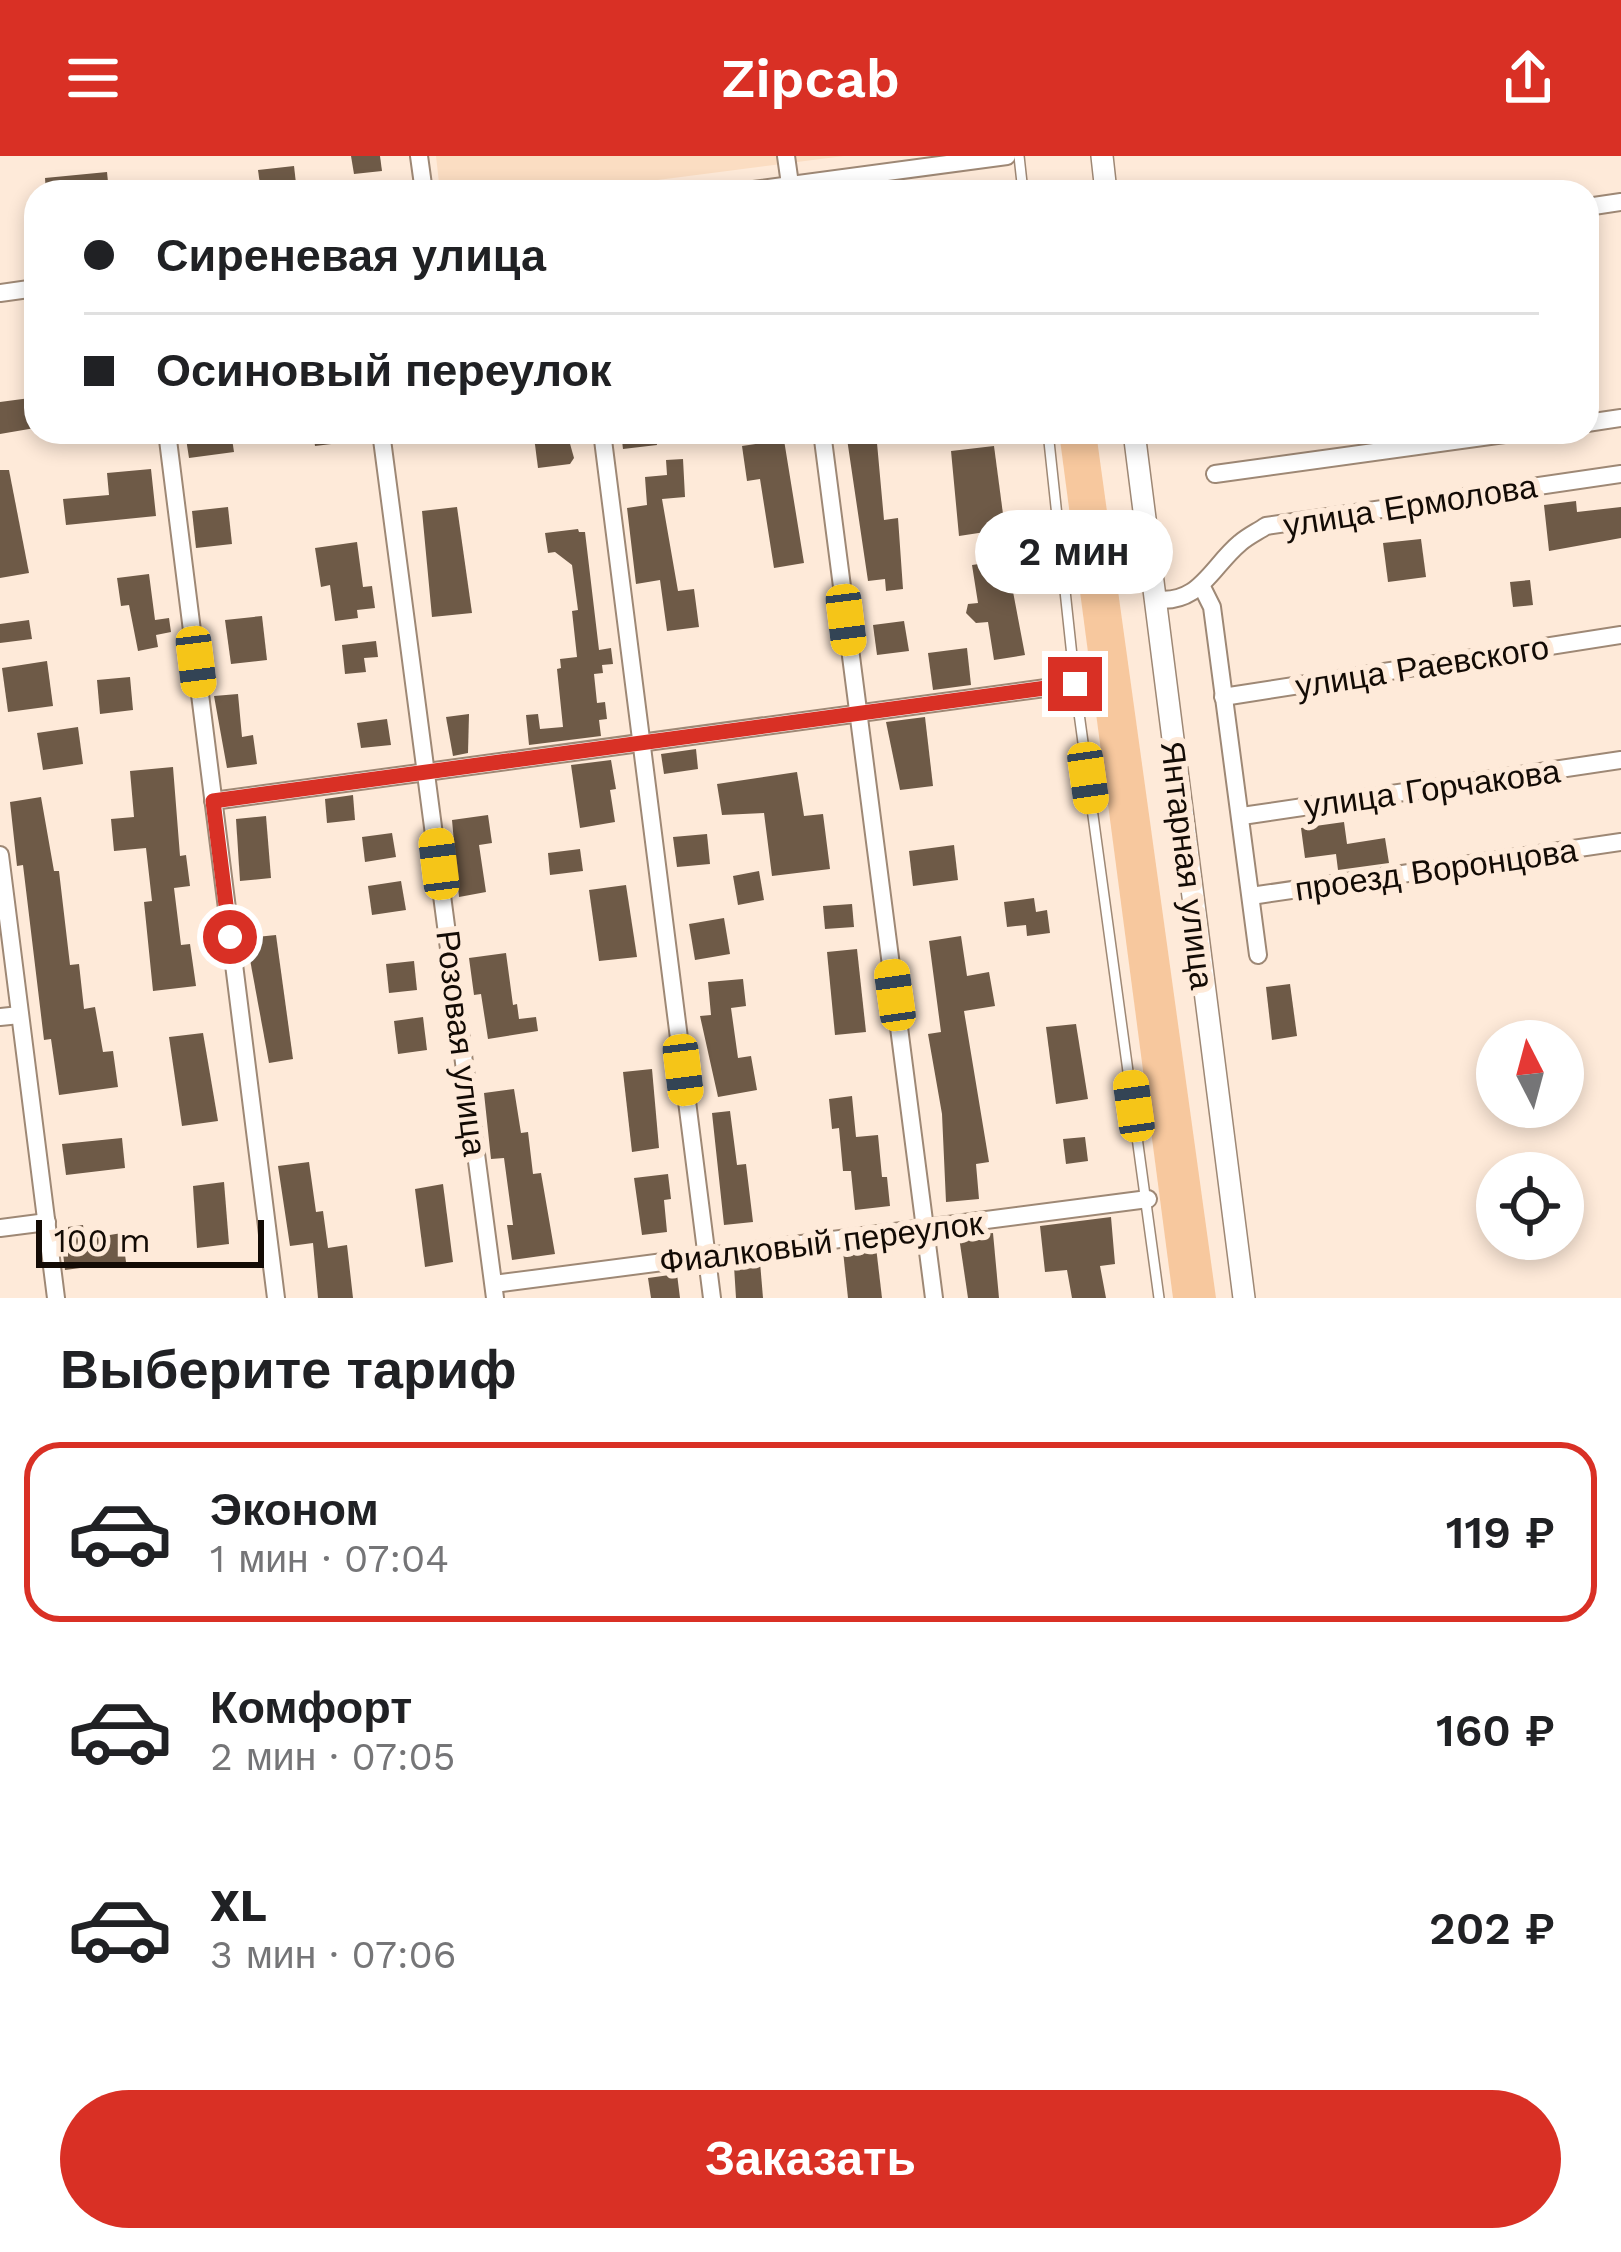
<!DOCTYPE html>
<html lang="ru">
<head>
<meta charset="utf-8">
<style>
	:root { --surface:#fff; --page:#f2f2f2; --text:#202124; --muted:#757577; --line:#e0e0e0; --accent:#d93025 }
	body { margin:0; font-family:"Work Sans",sans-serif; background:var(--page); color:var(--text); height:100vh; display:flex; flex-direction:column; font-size:45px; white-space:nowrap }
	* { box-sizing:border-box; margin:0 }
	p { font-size:39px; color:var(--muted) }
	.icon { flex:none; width:66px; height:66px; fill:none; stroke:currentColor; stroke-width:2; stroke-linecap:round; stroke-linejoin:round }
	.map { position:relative; height:1142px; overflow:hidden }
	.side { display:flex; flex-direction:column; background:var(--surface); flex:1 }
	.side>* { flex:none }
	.top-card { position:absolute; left:24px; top:24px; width:1575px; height:264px; border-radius:36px; box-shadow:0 6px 18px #0003; display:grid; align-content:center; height:264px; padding:0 60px; background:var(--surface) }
	.needle { width:78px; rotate:354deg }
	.buttons { position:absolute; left:1476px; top:864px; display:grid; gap:24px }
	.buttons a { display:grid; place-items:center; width:108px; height:108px; border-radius:50%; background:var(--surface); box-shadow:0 6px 18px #0003; font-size:60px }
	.scale { position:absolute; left:36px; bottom:30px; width:228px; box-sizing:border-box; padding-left:12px; border:6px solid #130b05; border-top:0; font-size:33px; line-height:42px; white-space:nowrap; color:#130b05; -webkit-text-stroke:9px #feead9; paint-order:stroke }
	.end { position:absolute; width:54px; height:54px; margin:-27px; border:15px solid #d93025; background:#fff; box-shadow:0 0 0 6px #fff }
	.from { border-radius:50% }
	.bubble { position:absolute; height:84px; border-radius:42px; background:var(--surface); box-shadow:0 6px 18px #0003; font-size:39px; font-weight:600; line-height:84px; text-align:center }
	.car { position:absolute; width:36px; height:72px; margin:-36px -18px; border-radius:15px; box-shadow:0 0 9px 3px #0007; background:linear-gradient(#f5c518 24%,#345 0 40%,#f5c518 0 76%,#345 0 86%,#f5c518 0) }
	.top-card b { display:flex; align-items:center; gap:42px; height:114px; font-size:45px }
	.top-card b+b { border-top:3px solid var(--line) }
	.top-card i { width:30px; height:30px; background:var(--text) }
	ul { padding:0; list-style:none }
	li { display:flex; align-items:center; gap:36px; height:180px; margin:0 24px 18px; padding:0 36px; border:6px solid transparent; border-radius:36px }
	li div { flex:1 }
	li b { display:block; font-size:45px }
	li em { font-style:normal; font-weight:600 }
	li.current { border-color:var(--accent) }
	li>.icon { width:108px; height:108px; stroke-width:1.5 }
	h2 { padding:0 60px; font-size:54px; line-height:144px }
	.cta { display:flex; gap:24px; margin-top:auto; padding:24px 60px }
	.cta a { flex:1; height:138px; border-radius:72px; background:var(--accent); color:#fff; font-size:48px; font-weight:600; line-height:138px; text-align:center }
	header { display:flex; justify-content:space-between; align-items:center; height:156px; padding:0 60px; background:var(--accent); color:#fff; font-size:54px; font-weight:600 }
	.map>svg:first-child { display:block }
	.built { fill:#fbddc2 }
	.green { fill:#f7c89e }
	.building { fill:#6e5a47 }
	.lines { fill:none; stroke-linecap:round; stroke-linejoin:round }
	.service-casing { stroke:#9e8875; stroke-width:12 }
	.minor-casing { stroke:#9e8875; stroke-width:20 }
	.tertiary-casing { stroke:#9e8875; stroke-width:24 }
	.service { stroke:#fff; stroke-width:9 }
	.minor { stroke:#fff; stroke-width:16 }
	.tertiary { stroke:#fff; stroke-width:21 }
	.route { stroke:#d93025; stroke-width:15 }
	.labels { text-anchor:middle; stroke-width:12; stroke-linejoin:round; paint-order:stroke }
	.street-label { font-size:33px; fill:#130b05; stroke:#feead9 }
</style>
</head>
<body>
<header><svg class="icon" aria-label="menu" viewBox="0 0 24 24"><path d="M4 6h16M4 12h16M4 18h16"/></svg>Zipcab<svg class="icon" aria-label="share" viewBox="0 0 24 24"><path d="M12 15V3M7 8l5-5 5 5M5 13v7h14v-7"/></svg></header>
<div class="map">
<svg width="1621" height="1142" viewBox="0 0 1621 1142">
	<rect width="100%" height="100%" fill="#feead9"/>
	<!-- built -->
	<path class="built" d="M436 0H844L565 36H440Z"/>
	<!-- green -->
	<path class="green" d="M1059 276H1096L1216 1142H1173Z"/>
	<!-- building -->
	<g class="building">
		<path d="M351 0H380L382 15 354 18Z"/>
		<path d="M294 10 297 36H261L258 14Z"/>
		<path d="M107 16 109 36H46L45 22Z"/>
		<path d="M30 242 35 272 0 278V246Z"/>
		<path d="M185 276H231L234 296 189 302Z"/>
		<path d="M313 276H363L364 284 315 290Z"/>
		<path d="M621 276H655L657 289 623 293Z"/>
		<path d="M846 276H876L884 364 898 362 903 433 886 435 885 423 868 425Z"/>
		<path d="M567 277 574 302 570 308 538 312 534 281Z"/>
		<path d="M784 284 804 407 774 412 760 323 747 325 742 290Z"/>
		<path d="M994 290 1005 373 959 380 951 295Z"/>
		<path d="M683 303 685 341 662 343 678 435 694 433 699 471 667 475 660 424 636 428 627 352 647 349 645 321 667 319 666 304Z"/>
		<path d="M151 313 156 360 66 369 63 343 109 339 107 317Z"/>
		<path d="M0 314H9L29 417 0 422Z"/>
		<path d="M1576 345 1577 356 1621 351V382L1549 395 1544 349Z"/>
		<path d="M228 351 232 388 196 392 192 355Z"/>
		<path d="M457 351 472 457 432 461 422 355Z"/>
		<path d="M578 373 579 376H585L599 494 611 492 613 508 602 509 603 517 594 518 597 547 605 546 607 563 599 564 601 580 529 589 526 559 538 558 540 573 563 571 557 513 561 512 560 503 577 501 572 455 578 454 572 409 555 396 548 397 545 377Z"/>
		<path d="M1421 383 1426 421 1388 426 1383 387Z"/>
		<path d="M357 386 363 431 372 430 375 452 357 454 358 462 335 465 330 429 321 431 315 392Z"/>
		<path d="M1007 404 1025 499 994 504 988 466 976 467 966 457 968 448 978 447 972 409Z"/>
		<path d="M149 418 155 464 169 462 171 476 156 479 158 491 138 495 129 449 121 450 117 422Z"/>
		<path d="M1530 424 1533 449 1513 451 1510 426Z"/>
		<path d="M262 460 267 504 231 508 225 464Z"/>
		<path d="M29 464 32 483 0 487V468Z"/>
		<path d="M904 465 909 495 877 499 873 469Z"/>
		<path d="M376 485 378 501 364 502 366 516 345 518 342 489Z"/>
		<path d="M967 492 971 529 933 534 928 497Z"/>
		<path d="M47 505 53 550 8 556 2 512Z"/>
		<path d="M130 521 133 554 100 558 97 524Z"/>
		<path d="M238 538 242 581 253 579 257 608 227 612 214 540Z"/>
		<path d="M469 558 468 597 453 600 446 561Z"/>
		<path d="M925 561 933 630 900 634 886 566Z"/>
		<path d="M387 563 391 589 361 592 357 567Z"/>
		<path d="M78 571 83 608 43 614 37 577Z"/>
		<path d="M696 593 698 613 664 618 661 598Z"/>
		<path d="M611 604 616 633 610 634 615 666 580 672 571 609Z"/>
		<path d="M173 611 180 700 186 699 190 730 174 732 181 789 190 788 196 830 153 835 144 746 152 745 146 692 114 695 111 663 134 661 130 615Z"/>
		<path d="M797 616 804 660 823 658 830 713 772 720 764 657 722 659 717 628Z"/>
		<path d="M353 639 355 664 327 667 325 643Z"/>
		<path d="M41 641 54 715H59L70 809 79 808 84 853 95 851 103 896 113 895 118 931 59 939 51 883 44 884 23 709 17 710 10 646Z"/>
		<path d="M488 659 492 687 479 689 486 736 459 741 452 664Z"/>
		<path d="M266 660 271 722 240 725 236 663Z"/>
		<path d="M1344 666 1347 688 1385 682 1389 707 1338 714 1336 698 1305 702 1301 672Z"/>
		<path d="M392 677 396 701 365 706 362 681Z"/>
		<path d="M707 678 710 708 677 711 673 681Z"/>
		<path d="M954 689 958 724 913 730 909 695Z"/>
		<path d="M580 693 583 715 550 719 548 697Z"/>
		<path d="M759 715 764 744 738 749 733 720Z"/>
		<path d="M401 725 406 754 372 759 368 730Z"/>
		<path d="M626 729 637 801 599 805 589 734Z"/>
		<path d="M1034 742 1036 756 1047 754 1050 777 1027 780 1026 769 1007 771 1004 746Z"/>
		<path d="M852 748 854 771 825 773 823 750Z"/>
		<path d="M724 762 730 798 695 804 689 768Z"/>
		<path d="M276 779 293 903 269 907 246 782Z"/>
		<path d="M961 780 967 820 989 816 995 850 964 855 989 1006 976 1008 979 1043 946 1046 942 958 928 878 941 876 929 785Z"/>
		<path d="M857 793 866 876 835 879 827 796Z"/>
		<path d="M506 797 513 849 517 848 519 863 536 861 538 875 488 883 481 838 474 839 469 802Z"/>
		<path d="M414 805 417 834 389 837 386 808Z"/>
		<path d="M743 823 746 850 731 852 738 902 751 900 757 934 718 941 700 860 711 859 708 826Z"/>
		<path d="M1290 828 1297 880 1272 884 1266 831Z"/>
		<path d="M423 861 427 894 398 898 394 865Z"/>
		<path d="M1076 868 1088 943 1056 948 1046 871Z"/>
		<path d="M203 877 218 965 182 970 169 881Z"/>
		<path d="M652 913 659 992 632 996 623 916Z"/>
		<path d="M514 933 521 977 528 976 533 1018 541 1017 555 1098 512 1104 507 1069H513L504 1002 491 1003 484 937Z"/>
		<path d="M852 940 856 981 878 979 882 1021H887L890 1050 855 1054 851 1015H843L839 972 832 973 829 943Z"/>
		<path d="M730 955 737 1009 746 1008 753 1066 724 1069 712 957Z"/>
		<path d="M1085 981 1088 1005 1066 1008 1063 983Z"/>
		<path d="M122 982 125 1012 66 1019 62 988Z"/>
		<path d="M309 1006 316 1056 323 1055 328 1092 347 1089 353 1142H318L313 1087 290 1090 278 1010Z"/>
		<path d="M668 1018 671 1043 664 1044 667 1076 642 1079 634 1022Z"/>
		<path d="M224 1026 229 1088 197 1092 193 1030Z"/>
		<path d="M443 1028 453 1106 425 1111 415 1033Z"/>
		<path d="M1111 1061 1115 1108 1100 1110 1106 1142H1072L1067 1114 1045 1116 1040 1070Z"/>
		<path d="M83 1069 85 1083 122 1077 126 1106 65 1114 60 1072Z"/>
		<path d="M993 1077 999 1142H968L959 1081Z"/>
		<path d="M876 1091 882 1142H848L843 1095Z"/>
		<path d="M760 1106 763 1142H736L734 1110Z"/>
		<path d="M677 1118 680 1142H651L648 1122Z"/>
	</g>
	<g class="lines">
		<!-- service casing -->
		<g class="service-casing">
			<g id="service">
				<path d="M1019 0 1023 36"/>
				<path d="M1048 276 1075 528 1159 1142"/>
			</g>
		</g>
		<!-- minor casing -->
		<g class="minor-casing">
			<g id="minor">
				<path d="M419 0 424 36"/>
				<path d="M786 0 791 35"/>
				<path d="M738 36 1007 0"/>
				<path d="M1587 51 1621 46"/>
				<path d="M0 137 36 132"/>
				<path d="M1587 267 1621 262"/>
				<path d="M167 276 276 1142"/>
				<path d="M381 276 495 1142"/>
				<path d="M602 276 712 1142"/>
				<path d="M822 276 934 1142"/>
				<path d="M1215 318 1519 276"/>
				<path d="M1202 431 1212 451 1258 799"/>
				<path d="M1154 443C1199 450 1211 411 1240 387 1248 380 1257 376 1266 370L1621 318"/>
				<path d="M1223 541 1621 479"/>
				<path d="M213 645 1075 528"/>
				<path d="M1242 660 1621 604"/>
				<path d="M0 699 56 1142"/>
				<path d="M1251 740 1621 686"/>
				<path d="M0 861 20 859"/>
				<path d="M0 1072 47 1066"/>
				<path d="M494 1128 1148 1043"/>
			</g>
		</g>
		<!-- tertiary casing -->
		<g class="tertiary-casing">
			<g id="tertiary">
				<path d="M1102 0 1106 36"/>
				<path d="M1134 276 1244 1142"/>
			</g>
		</g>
		<!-- service -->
		<use href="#service" class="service"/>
		<!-- minor -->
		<use href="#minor" class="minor"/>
		<!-- tertiary -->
		<use href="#tertiary" class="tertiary"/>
	</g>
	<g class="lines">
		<!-- route -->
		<path class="route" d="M230 781 213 645 1075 528"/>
	</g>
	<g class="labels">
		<!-- street labels -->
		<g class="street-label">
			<text transform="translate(1410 349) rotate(-9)" y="12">улица Ермолова</text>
			<text transform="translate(1422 510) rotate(-9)" y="12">улица Раевского</text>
			<text transform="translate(1432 632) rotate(-8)" y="12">улица Горчакова</text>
			<text transform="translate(1188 709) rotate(83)" y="12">Янтарная улица</text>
			<text transform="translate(1436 713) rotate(-8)" y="12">проезд Воронцова</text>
			<text transform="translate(462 887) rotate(83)" y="12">Розовая улица</text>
			<text transform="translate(821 1086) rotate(-7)" y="12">Фиалковый переулок</text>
		</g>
	</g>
</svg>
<div class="buttons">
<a><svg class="needle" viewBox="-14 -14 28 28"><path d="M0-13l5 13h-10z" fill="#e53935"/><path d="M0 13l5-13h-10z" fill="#757577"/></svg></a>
<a><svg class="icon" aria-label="locate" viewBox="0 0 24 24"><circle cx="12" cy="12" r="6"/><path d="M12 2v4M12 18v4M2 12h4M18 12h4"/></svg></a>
</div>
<div class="scale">100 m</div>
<i class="end from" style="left:230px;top:781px"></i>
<i class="end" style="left:1075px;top:528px"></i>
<div class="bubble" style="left:975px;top:354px;width:198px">2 мин</div>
<i class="car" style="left:846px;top:464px;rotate:173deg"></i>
<i class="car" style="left:196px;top:506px;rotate:173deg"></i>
<i class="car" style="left:1088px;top:622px;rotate:172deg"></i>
<i class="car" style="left:439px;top:708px;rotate:353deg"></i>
<i class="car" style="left:895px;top:839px;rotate:352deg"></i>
<i class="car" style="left:683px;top:914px;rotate:173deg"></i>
<i class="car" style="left:1134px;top:950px;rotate:352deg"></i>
<div class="top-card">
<b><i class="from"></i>Сиреневая улица</b>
<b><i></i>Осиновый переулок</b>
</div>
</div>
<section class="side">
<h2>Выберите тариф</h2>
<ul>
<li class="current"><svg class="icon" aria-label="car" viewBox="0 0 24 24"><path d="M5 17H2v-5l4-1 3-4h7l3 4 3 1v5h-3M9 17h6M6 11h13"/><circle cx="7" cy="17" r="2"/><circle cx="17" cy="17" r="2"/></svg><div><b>Эконом</b><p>1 мин · 07:04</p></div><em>119 ₽</em></li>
<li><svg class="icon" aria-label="car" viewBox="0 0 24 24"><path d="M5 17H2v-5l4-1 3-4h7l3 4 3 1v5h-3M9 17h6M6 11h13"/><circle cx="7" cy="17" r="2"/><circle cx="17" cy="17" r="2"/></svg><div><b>Комфорт</b><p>2 мин · 07:05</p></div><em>160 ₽</em></li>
<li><svg class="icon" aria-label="car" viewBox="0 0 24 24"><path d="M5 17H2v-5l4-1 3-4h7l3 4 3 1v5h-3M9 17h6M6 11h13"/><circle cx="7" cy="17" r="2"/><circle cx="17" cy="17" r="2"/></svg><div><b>XL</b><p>3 мин · 07:06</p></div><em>202 ₽</em></li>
</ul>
<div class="cta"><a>Заказать</a></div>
</section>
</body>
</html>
